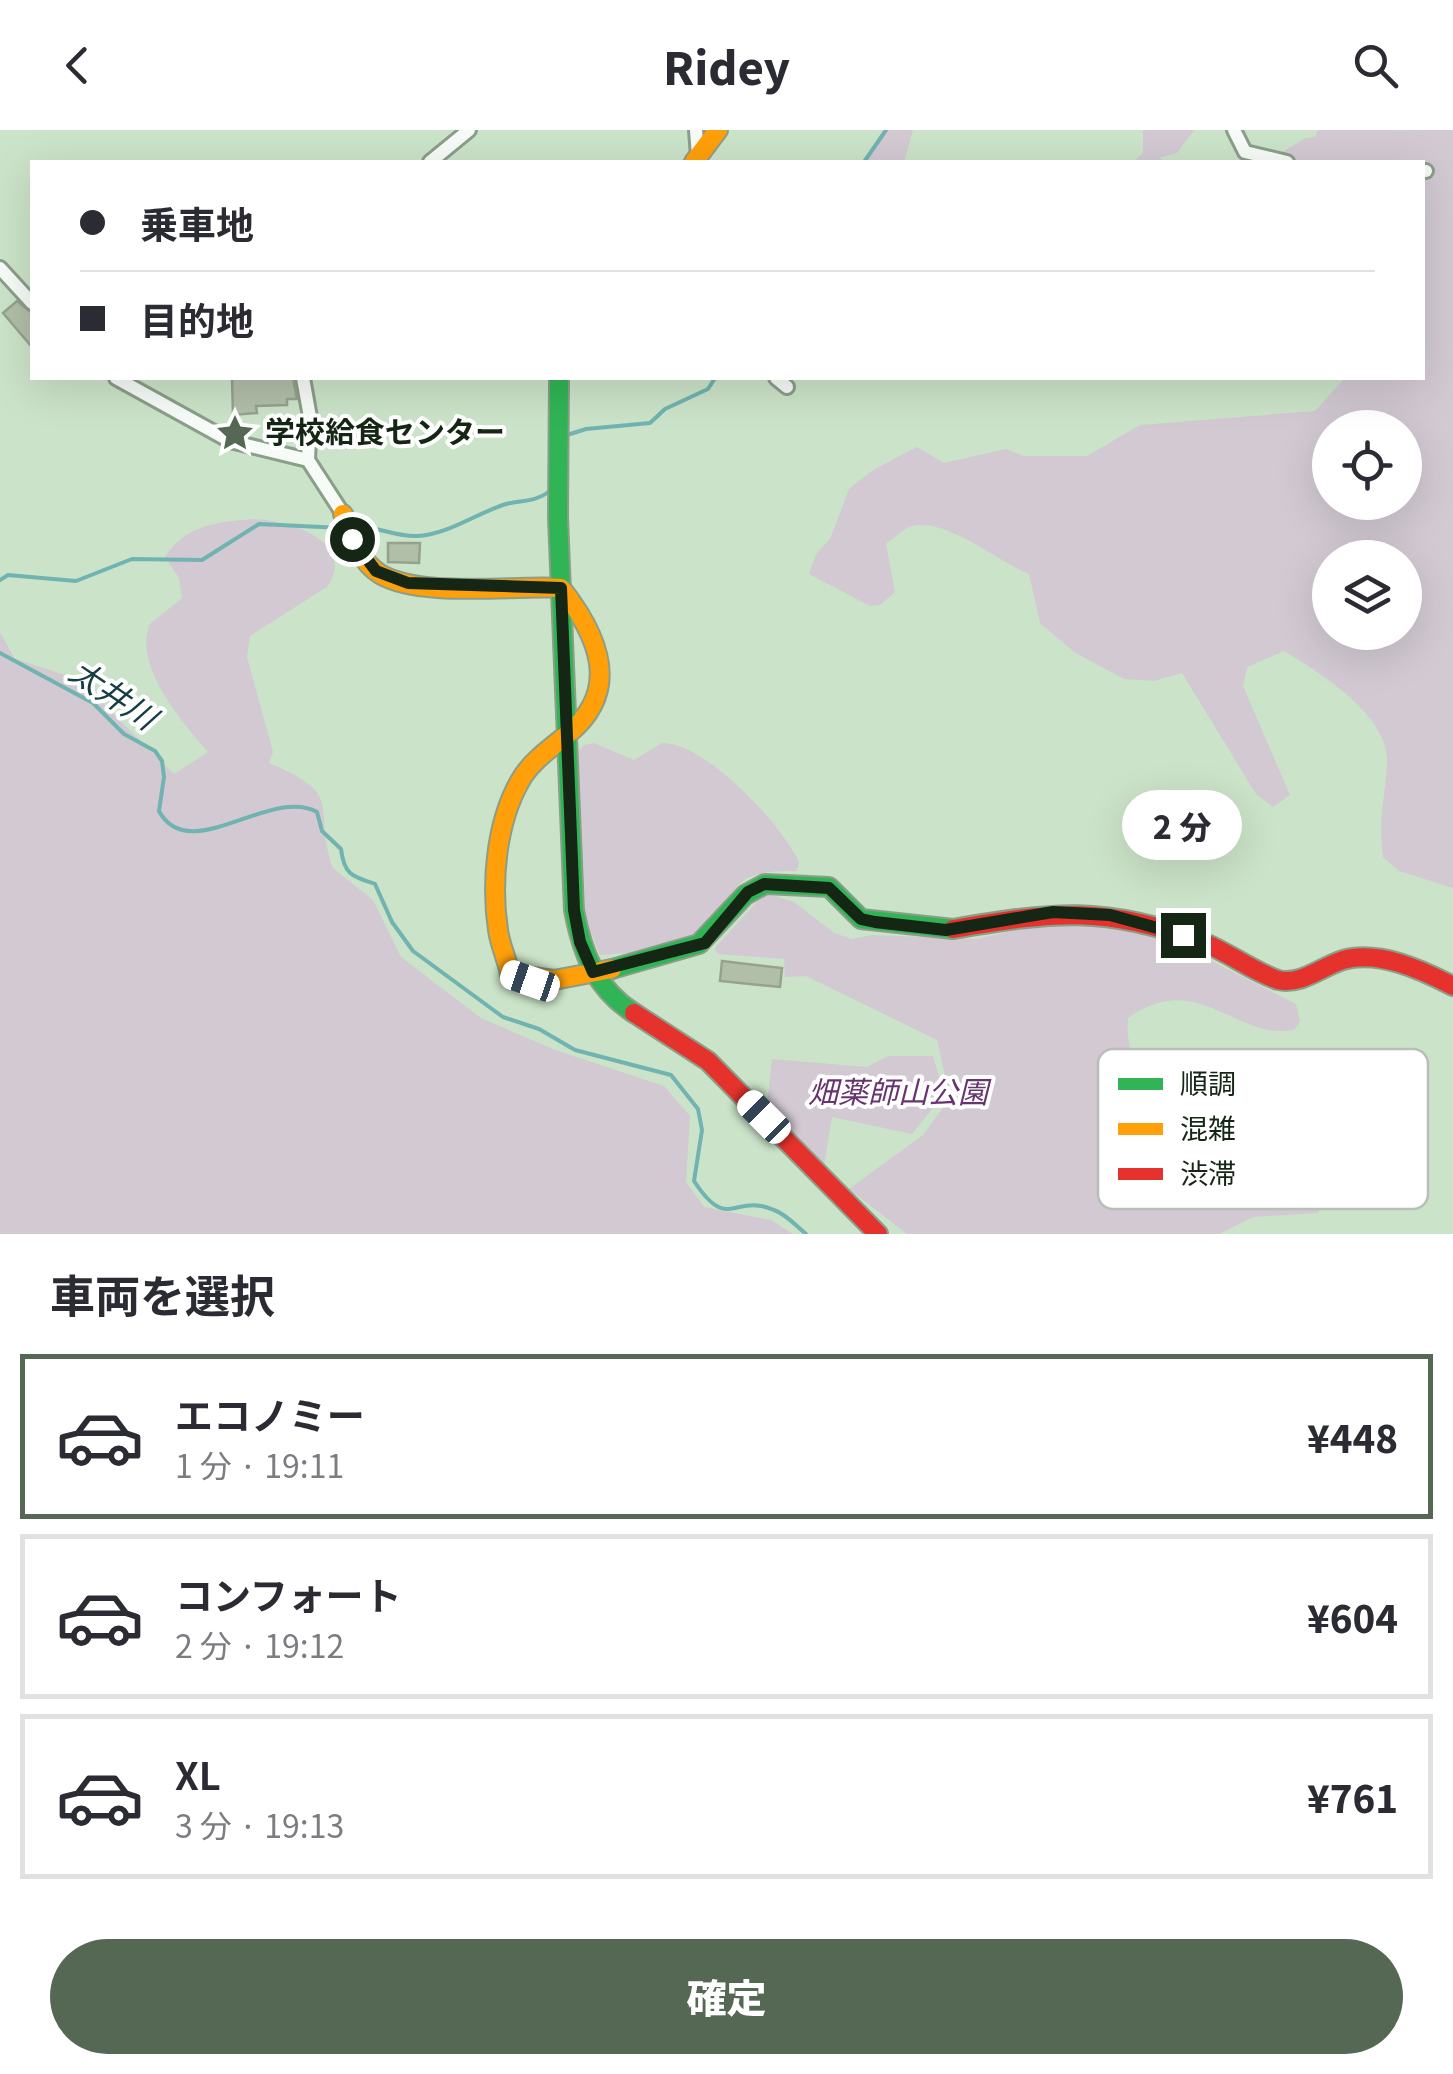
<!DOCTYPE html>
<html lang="ja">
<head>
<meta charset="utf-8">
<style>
	:root { --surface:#fff; --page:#f7f7f7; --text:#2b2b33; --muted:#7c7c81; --line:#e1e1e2; --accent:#556853 }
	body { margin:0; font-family:Georgia,"Noto Sans JP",serif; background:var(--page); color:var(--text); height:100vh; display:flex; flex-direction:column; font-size:38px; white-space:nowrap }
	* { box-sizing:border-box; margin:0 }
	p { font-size:32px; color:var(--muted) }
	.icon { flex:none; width:55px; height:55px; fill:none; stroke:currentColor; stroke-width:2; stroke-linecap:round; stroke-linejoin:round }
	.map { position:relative; height:1104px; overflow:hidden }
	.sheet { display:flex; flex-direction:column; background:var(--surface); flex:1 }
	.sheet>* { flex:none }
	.guide { position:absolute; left:30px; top:30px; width:1395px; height:220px; border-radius:0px; box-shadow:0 10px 40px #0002; display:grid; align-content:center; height:220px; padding:0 50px; background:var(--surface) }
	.controls { position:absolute; left:1312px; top:280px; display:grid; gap:20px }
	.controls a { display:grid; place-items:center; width:110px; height:110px; border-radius:50%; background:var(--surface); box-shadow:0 10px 40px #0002; font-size:50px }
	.end { position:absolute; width:45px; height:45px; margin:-22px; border:12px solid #152614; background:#fff; box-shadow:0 0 0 5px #fff }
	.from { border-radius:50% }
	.bubble { position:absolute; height:70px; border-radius:35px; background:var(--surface); box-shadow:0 10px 40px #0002; font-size:32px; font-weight:800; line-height:70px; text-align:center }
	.car { position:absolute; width:30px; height:60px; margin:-30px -15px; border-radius:12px; box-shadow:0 0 8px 2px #0007; background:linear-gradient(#fff 24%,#345 0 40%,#fff 0 76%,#345 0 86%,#fff 0) }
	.guide b { display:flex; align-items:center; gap:35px; height:95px; font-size:38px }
	.guide b+b { border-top:2px solid var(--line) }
	.guide i { width:25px; height:25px; background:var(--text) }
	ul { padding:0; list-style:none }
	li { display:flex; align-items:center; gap:30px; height:165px; margin:0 20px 15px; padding:0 30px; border:5px solid var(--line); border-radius:0px }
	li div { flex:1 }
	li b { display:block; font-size:38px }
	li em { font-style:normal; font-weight:800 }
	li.selected { border-color:var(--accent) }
	li>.icon { width:90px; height:90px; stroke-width:1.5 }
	h2 { padding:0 50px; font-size:45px; line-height:120px }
	.button { display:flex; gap:20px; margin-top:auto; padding:20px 50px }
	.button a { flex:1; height:115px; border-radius:60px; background:var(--accent); color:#fff; font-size:40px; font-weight:800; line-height:115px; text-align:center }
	header { display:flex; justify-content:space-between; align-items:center; height:130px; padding:0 50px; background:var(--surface); font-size:45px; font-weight:800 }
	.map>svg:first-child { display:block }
	.green { fill:#d2c9d3; fill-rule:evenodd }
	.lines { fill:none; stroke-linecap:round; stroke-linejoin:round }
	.stream { stroke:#71b3b0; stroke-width:4 }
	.building { fill:#b1bea8; stroke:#95a28c; stroke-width:2.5 }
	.street-casing { stroke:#8b9e89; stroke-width:18 }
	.fast-casing { stroke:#8b9e89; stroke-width:22 }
	.slow-casing { stroke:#8b9e89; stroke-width:22 }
	.jam-casing { stroke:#8b9e89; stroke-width:22 }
	.street { stroke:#f7fbf7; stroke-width:12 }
	.fast { stroke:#30b455; stroke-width:18 }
	.slow { stroke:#ff9f0a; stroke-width:18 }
	.jam { stroke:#e5322d; stroke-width:18 }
	.route { stroke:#152614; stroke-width:12 }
	.labels { text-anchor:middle; stroke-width:8; stroke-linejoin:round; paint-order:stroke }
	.poi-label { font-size:30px; font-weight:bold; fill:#152614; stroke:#fff; text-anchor:start }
	.park-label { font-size:30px; font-style:italic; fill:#68346f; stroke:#fff }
	.water-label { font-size:32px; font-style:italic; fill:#163e42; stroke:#fff }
	.key { fill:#fff; stroke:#b9beb8; stroke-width:2.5 }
	.key-label { font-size:28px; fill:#152614 }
</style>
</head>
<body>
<header><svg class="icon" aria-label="back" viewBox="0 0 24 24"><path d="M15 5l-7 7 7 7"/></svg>Ridey<svg class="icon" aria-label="search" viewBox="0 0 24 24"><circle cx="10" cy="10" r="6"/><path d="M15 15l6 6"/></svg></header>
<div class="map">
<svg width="1453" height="1104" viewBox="0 0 1453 1104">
	<rect width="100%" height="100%" fill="#cbe3c8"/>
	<!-- green -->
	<g class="green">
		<path d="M884 0H913L904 32H863Z"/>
		<path d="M1143 0H1194L1177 23 1159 28 1166 32H1133L1143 23Z"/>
		<path d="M1318 0H1453V758L1399 741 1383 727C1378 686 1385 671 1387 633 1390 586 1319 542 1284 521L1247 537 1243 556 1290 665 1273 677 1256 664 1182 543 1154 551 1124 549 1074 522 1040 493 1029 444C997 431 947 388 912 396 904 398 893 409 886 414L895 462 880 475 870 476 809 444 816 424 830 409 849 359 873 340 917 317 944 333 1006 319 1024 326H1087L1140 295 1315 281 1345 248H1422V32H1234L1272 28 1306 8 1315 7ZM1330 298H1405V372H1330ZM1330 428H1405V502H1330Z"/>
		<path d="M255 389C289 391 356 410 328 456L250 506 247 527 273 622 269 633C348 666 311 676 333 738L373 770 401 827 481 888 555 920 664 956 690 986 686 1052 704 1077 771 1090 793 1104H0V502L15 529 78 549 174 644 208 622C183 593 132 535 150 494L182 468 179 448 165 427C186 394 218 392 255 389Z"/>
		<path d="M594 613 634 630 662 613C705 612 781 694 799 732L797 741C721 739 743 766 699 804 675 824 630 822 600 825L586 790 578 622 584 615Z"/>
		<path d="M765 763 794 772 834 803 852 809 872 805 977 809 1027 797 1074 793 1161 805 1296 874 1300 892 1294 900C1235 911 1198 838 1128 888 1123 941 1167 995 1216 1010L1249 971 1268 935 1288 932 1317 944C1341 993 1332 1033 1318 1083L1253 1087 1219 1104H907L849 1059 923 1005 950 968 937 910 806 846 785 847 784 829 717 824 715 818Z"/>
		<path d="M888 926H933L944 964 912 1004 832 987 823 1042 766 985 772 929 867 937Z"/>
	</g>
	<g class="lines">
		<!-- stream -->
		<g class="stream">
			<path d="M864 32 886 0"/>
			<path d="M564 306 586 299 650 293 665 279 708 259 715 248"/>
			<path d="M356 397C378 396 395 407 417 406 447 405 477 383 506 374 522 370 536 372 550 361"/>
			<path d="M0 450 8 445 76 451 132 429 202 430 259 394 342 398"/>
			<path d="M0 523 93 573 124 604 155 621 162 631 164 647 159 681C189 737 271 656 317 682L322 701 341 719C344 744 351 746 375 754L392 792 413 821 503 887 539 899 575 920 671 945 698 979 702 1000 694 1051C729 1104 733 1062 774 1080 786 1084 796 1096 806 1104"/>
		</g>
	</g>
	<!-- building -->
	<g class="building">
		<path d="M17 171 32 183V217L3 183Z"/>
		<path d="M232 248H293L297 269H287V275L256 276 257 283 233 285Z"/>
		<path d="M388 413H420L419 433 388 432Z"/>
		<path d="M722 831 782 838 780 857 720 851Z"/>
	</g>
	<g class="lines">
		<!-- street casing -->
		<g class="street-casing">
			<g id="street">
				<path d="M696 0 698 26"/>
				<path d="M1234 0 1245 22 1287 32"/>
				<path d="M430 32 469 0"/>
				<path d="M1422 41H1426"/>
				<path d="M0 138 32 173"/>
				<path d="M116 248 230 311 308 330 343 384"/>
				<path d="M303 248 310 287 308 330"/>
				<path d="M776 248 787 257"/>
			</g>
		</g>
		<!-- fast casing -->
		<g class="fast-casing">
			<g id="fast">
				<path d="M559 248 558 388 574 780C582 823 596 859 634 883"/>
				<path d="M612 839 699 814 745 765 765 754 829 757 861 789 953 799"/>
			</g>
		</g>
		<!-- slow casing -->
		<g class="slow-casing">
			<g id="slow">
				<path d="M694 32 718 0"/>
				<path d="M343 384C351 405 360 432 380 444 420 468 513 455 561 458 598 505 622 559 569 603 551 618 531 631 520 651 496 693 491 753 498 800 500 815 507 829 510 844L554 850 612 839"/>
			</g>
		</g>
		<!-- jam casing -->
		<g class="jam-casing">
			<g id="jam">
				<path d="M953 799C1053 782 1105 775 1202 812 1228 822 1252 841 1278 850 1300 856 1323 836 1343 830 1379 820 1422 840 1453 856"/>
				<path d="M634 883 708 931 878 1104"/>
			</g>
		</g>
		<!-- street -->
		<use href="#street" class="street"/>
		<!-- fast -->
		<use href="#fast" class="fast"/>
		<!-- slow -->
		<use href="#slow" class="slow"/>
		<!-- jam -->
		<use href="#jam" class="jam"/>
	</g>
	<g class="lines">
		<!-- route -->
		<path class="route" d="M352 409 376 441 408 453 561 458 574 780 580 812 593 842 705 813 748 762 764 754 829 758 861 789 875 792 946 800 1053 782 1110 785 1183 805"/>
	</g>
	<!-- icons -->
	<defs>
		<g id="sight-bare" transform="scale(3)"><path d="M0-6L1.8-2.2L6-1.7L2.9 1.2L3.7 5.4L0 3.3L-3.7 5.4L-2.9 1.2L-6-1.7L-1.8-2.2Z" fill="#556853" stroke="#fff" stroke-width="2.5" paint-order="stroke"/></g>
	</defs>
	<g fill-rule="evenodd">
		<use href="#sight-bare" x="235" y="303"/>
	</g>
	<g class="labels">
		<!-- poi labels -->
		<g class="poi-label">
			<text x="265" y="313">学校給食センター</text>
		</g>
		<!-- park labels -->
		<g class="park-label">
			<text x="898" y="973">畑薬師山公園</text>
		</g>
		<!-- water labels -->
		<g class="water-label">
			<text transform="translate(113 565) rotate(34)" y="11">太井川</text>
		</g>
	</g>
	<!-- legend -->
	<rect x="1098" y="919" width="330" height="160" rx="15" class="key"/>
	<rect x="1118" y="948" width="45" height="12" fill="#30b455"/>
	<rect x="1118" y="993" width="45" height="12" fill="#ff9f0a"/>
	<rect x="1118" y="1038" width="45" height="12" fill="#e5322d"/>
	<g class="key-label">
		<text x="1180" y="964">順調</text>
		<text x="1180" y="1009">混雑</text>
		<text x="1180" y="1054">渋滞</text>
	</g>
</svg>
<div class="controls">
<a><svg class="icon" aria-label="locate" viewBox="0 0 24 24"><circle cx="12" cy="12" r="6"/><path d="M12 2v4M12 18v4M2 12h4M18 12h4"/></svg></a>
<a><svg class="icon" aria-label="layers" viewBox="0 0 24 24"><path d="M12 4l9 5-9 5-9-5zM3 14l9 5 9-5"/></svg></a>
</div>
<i class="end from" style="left:352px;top:409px"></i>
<i class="end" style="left:1183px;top:805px"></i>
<div class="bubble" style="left:1122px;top:660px;width:120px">2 分</div>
<i class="car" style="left:530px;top:851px;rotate:289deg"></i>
<i class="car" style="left:764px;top:987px;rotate:315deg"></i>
<div class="guide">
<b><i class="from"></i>乗車地</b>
<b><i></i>目的地</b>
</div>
</div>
<section class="sheet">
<h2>車両を選択</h2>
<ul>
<li class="selected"><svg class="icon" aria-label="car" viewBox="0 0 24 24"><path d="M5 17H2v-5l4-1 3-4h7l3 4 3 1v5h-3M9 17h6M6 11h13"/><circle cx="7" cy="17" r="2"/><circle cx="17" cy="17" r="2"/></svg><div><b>エコノミー</b><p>1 分 · 19:11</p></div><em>¥448</em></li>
<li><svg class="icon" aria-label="car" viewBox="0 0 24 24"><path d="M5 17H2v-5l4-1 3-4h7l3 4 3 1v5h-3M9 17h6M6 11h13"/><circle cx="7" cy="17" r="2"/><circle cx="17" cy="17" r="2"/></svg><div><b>コンフォート</b><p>2 分 · 19:12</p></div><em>¥604</em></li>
<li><svg class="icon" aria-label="car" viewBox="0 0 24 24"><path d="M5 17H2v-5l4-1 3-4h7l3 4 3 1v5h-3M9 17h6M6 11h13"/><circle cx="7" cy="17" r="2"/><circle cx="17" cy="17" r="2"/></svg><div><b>XL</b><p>3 分 · 19:13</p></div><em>¥761</em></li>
</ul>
<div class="button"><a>確定</a></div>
</section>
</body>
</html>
